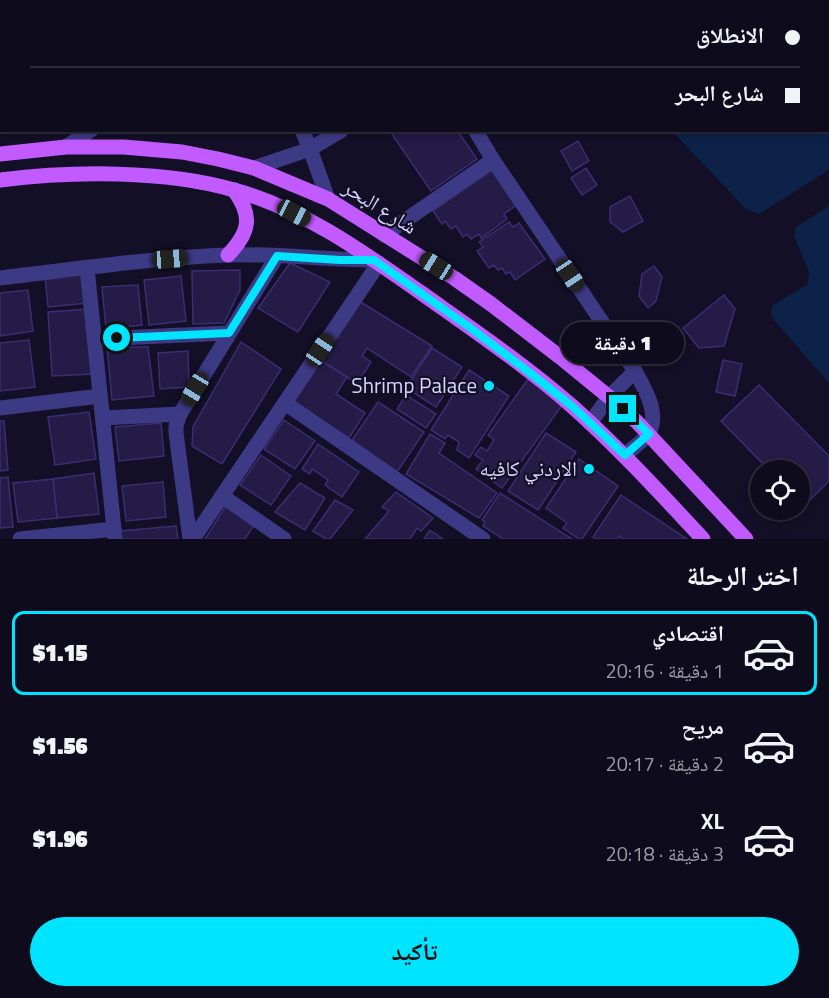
<!DOCTYPE html>
<html lang="ar">
<head>
<meta charset="utf-8">
<style>
	:root { --surface:#0e0b1c; --page:#1c1929; --text:#f1f3f6; --muted:#9b9ba3; --line:#2e2b3b; --accent:#00e5ff }
	body { margin:0; font-family:"Titillium Web","Noto Naskh Arabic",sans-serif; background:var(--page); color:var(--text); direction:rtl; height:100vh; display:flex; flex-direction:column; font-size:22px; white-space:nowrap }
	* { box-sizing:border-box; margin:0 }
	p { font-size:20px; color:var(--muted) }
	.icon { flex:none; width:33px; height:33px; fill:none; stroke:currentColor; stroke-width:2; stroke-linecap:round; stroke-linejoin:round }
	.map { position:relative; height:539px; overflow:hidden; direction:ltr }
	.sheet { display:flex; flex-direction:column; background:var(--surface); flex:1 }
	.sheet>* { flex:none }
	.guide { position:absolute; left:0px; top:0px; width:830px; height:132px; box-shadow:0 3px 9px #0003,0 0 0 2px var(--line); direction:rtl; display:grid; align-content:center; height:132px; padding:0 30px; background:var(--surface) }
	.buttons { position:absolute; left:750px; top:460px; display:grid; gap:12px }
	.buttons a { display:grid; place-items:center; width:60px; height:60px; border-radius:50%; background:var(--surface); box-shadow:0 3px 9px #0003,0 0 0 2px var(--line); font-size:30px }
	.end { position:absolute; width:27px; height:27px; margin:-14px; border:8px solid #00e5ff; background:#111; box-shadow:0 0 0 3px #111 }
	.from { border-radius:50% }
	.bubble { position:absolute; height:42px; border-radius:21px; background:var(--surface); box-shadow:0 3px 9px #0003,0 0 0 2px var(--line); font-size:20px; font-weight:800; line-height:42px; text-align:center; direction:rtl }
	.car { position:absolute; width:18px; height:36px; margin:-18px -9px; border-radius:8px; box-shadow:0 0 4px 2px #0007; background:linear-gradient(#222 24%,#8ab4d8 0 40%,#222 0 76%,#8ab4d8 0 86%,#222 0) }
	.guide b { display:flex; align-items:center; gap:21px; height:57px; font-size:22px }
	.guide b+b { border-top:2px solid var(--line) }
	.guide i { width:15px; height:15px; background:var(--text) }
	ul { padding:0; list-style:none }
	li { display:flex; align-items:center; gap:18px; height:84px; margin:0 12px 9px; padding:0 18px; border:3px solid transparent; border-radius:12px }
	li div { flex:1 }
	li b { display:block; font-size:22px }
	li em { font-style:normal; font-weight:800 }
	li.selected { border-color:var(--accent) }
	li>.icon { width:54px; height:54px; stroke-width:1.5 }
	h2 { padding:0 30px; font-size:27px; line-height:72px }
	.action { display:flex; gap:12px; margin-top:auto; padding:12px 30px }
	.action a { flex:1; height:69px; border-radius:36px; background:var(--accent); color:#111; font-size:24px; font-weight:800; line-height:69px; text-align:center }
	.map>svg:first-child { display:block }
	.water { fill:#0c2248 }
	.building { fill:#241b47; stroke:#3b2d73; stroke-width:1.5 }
	.lines { fill:none; stroke-linecap:round; stroke-linejoin:round }
	.minor { stroke:#3d3a85; stroke-width:15 }
	.major { stroke:#c25bff; stroke-width:15 }
	.route { stroke:#00e5ff; stroke-width:8 }
	.poi-dot { fill:#00e5ff; stroke:#130f26; stroke-width:2 }
	.labels { text-anchor:middle; stroke-width:4.5; stroke-linejoin:round; paint-order:stroke }
	.street-label { font-size:21px; fill:#d9d4ff; stroke:#130f26 }
	.poi-label { font-size:21px; fill:#d9d4ff; stroke:#130f26; text-anchor:end }
</style>
</head>
<body>
<div class="map">
<svg width="829" height="539" viewBox="0 0 829 539">
	<rect width="100%" height="100%" fill="#130f26"/>
	<!-- water -->
	<g class="water">
		<path d="M629 0H829V170L759 214 746 209 672 131 828 130V2H630Z"/>
		<path d="M829 206V383L774 320 771 313 773 305 808 284 809 271 794 236 796 227Z"/>
	</g>
	<!-- building -->
	<g class="building">
		<path d="M85 0H135L132 2H85Z"/>
		<path d="M389 130H457L477 159 431 191Z"/>
		<path d="M578 141 589 161 572 171 561 151Z"/>
		<path d="M586 168 597 185 582 195 571 178Z"/>
		<path d="M494 169 518 204 504 214 507 219 481 238 479 234 471 239 467 234 463 237 456 226 451 229 445 221 442 224 433 211Z"/>
		<path d="M630 196 643 221 623 232 610 222V207Z"/>
		<path d="M509 222 513 227 519 223 545 259 515 280 510 272 506 274 502 268 498 270 494 265 489 268 477 251 483 247 479 242Z"/>
		<path d="M290 263 330 282 298 332 258 308Z"/>
		<path d="M654 266 662 277 656 301 648 308 639 296 642 274Z"/>
		<path d="M240 270V290L224 323 193 324 192 271Z"/>
		<path d="M85 271 88 303 48 307 45 275Z"/>
		<path d="M181 276 186 321 149 325 144 280Z"/>
		<path d="M138 285 142 325 106 329 102 287Z"/>
		<path d="M28 290 33 331 0 336V293Z"/>
		<path d="M724 295 735 309 724 346 699 348 683 328Z"/>
		<path d="M359 301 432 346 411 377 367 348 362 356 371 362 362 376 367 379 361 386 320 360Z"/>
		<path d="M89 309 93 374 52 376 48 312Z"/>
		<path d="M29 340 35 387 0 391V343Z"/>
		<path d="M241 342 281 369 222 464 192 446 193 427Z"/>
		<path d="M107 347H148L154 396 112 400Z"/>
		<path d="M432 348 462 367 436 407 406 388Z"/>
		<path d="M188 351 189 387 160 389 158 353Z"/>
		<path d="M320 360 347 377 336 394 365 413 349 438 292 402Z"/>
		<path d="M723 360 742 364 735 396 716 392Z"/>
		<path d="M469 370 509 396 469 458 457 450 459 442 448 435 445 439 431 430Z"/>
		<path d="M528 379 563 404 502 488 476 469 483 460 475 455 481 447 487 451 494 440 488 435Z"/>
		<path d="M759 385 829 456V481L804 506 800 501V471H770L721 421Z"/>
		<path d="M406 395 436 414 426 428 397 409Z"/>
		<path d="M378 402 424 432 397 472 352 440Z"/>
		<path d="M89 412 96 459 55 465 48 417Z"/>
		<path d="M284 420 315 441 295 469 264 449Z"/>
		<path d="M0 421H4L8 470 0 471Z"/>
		<path d="M161 423 164 456 119 461 115 427Z"/>
		<path d="M546 433 576 452 538 510 508 491Z"/>
		<path d="M430 434 445 443 439 453 497 493 479 518 406 474Z"/>
		<path d="M318 444 359 472 342 497 325 485 328 480 312 469 310 474 302 469Z"/>
		<path d="M261 455 291 476 271 505 240 485Z"/>
		<path d="M579 459 618 486 582 539H579L563 528 567 523 546 508Z"/>
		<path d="M94 473 99 514 57 518 53 479Z"/>
		<path d="M8 477 13 527 0 528V478Z"/>
		<path d="M53 479 57 518 18 522 13 483Z"/>
		<path d="M163 482 166 517 126 521 122 486Z"/>
		<path d="M300 483 325 498 305 530 275 512Z"/>
		<path d="M396 492 433 518 421 531 417 528 410 539H365L389 511 382 507Z"/>
		<path d="M500 493 572 539H503L483 526 485 522 482 520Z"/>
		<path d="M621 495 687 539H623L619 536 617 539H596L593 537Z"/>
		<path d="M335 500 353 510 330 539H326L313 531Z"/>
		<path d="M227 504 254 525 245 539H205Z"/>
		<path d="M176 526 178 539H120V531Z"/>
		<path d="M430 530 443 539H424Z"/>
	</g>
	<g class="lines">
		<!-- minor -->
		<g class="minor">
			<path d="M19 0 21 2"/>
			<path d="M395 0 396 2"/>
			<path d="M364 2 367 0"/>
			<path d="M451 2 453 0"/>
			<path d="M0 59 2 58"/>
			<path d="M0 103 2 102"/>
			<path d="M302 130 310 149 328 199"/>
			<path d="M475 130 493 160 635 371C644 388 660 412 649 433 645 440 631 449 625 455"/>
			<path d="M66 147 91 130"/>
			<path d="M254 168 310 149 342 130"/>
			<path d="M384 235 493 160"/>
			<path d="M87 268 115 539"/>
			<path d="M0 278C76 269 151 258 227 255 276 253 325 260 374 260"/>
			<path d="M94 339 229 333"/>
			<path d="M285 403 483 539"/>
			<path d="M0 408 100 396"/>
			<path d="M103 418 180 414"/>
			<path d="M590 423 609 397 635 371"/>
			<path d="M222 496 284 539"/>
			<path d="M20 539 114 529"/>
			<path d="M190 539 176 433V426L180 414 277 256"/>
			<path d="M193 539 379 263"/>
		</g>
		<!-- major -->
		<g class="major">
			<path d="M0 154 66 147H124L182 152 218 159 254 168 328 199 454 278 491 304 560 357 609 397 637 422 746 539"/>
			<path d="M0 180C72 171 165 170 234 190 303 209 363 252 420 292 472 329 525 365 573 407 619 448 661 494 703 539"/>
			<path d="M228 255C250 232 253 216 234 190"/>
		</g>
	</g>
	<g class="lines">
		<!-- route -->
		<path class="route" d="M117 338 229 333 277 256 340 260H374L469 327 525 369 572 406 625 455 649 434 623 409"/>
	</g>
	<!-- markers -->
	<g class="poi-dot">
		<circle cx="489" cy="386" r="6"/>
		<circle cx="589" cy="469" r="6"/>
	</g>
	<g class="labels">
		<!-- street labels -->
		<g class="street-label">
			<text transform="translate(380 207) rotate(32)" y="7">شارع البحر</text>
		</g>
		<!-- poi labels -->
		<g class="poi-label">
			<text x="477" y="393">Shrimp Palace</text>
			<text x="577" y="476">الاردني كافيه</text>
		</g>
	</g>
</svg>
<div class="buttons">
<a><svg class="icon" aria-label="locate" viewBox="0 0 24 24"><circle cx="12" cy="12" r="6"/><path d="M12 2v4M12 18v4M2 12h4M18 12h4"/></svg></a>
</div>
<i class="end from" style="left:117px;top:338px"></i>
<i class="end" style="left:623px;top:409px"></i>
<div class="bubble" style="left:561px;top:322px;width:123px">1 دقيقة</div>
<i class="car" style="left:294px;top:213px;rotate:118deg"></i>
<i class="car" style="left:170px;top:259px;rotate:86deg"></i>
<i class="car" style="left:436px;top:266px;rotate:302deg"></i>
<i class="car" style="left:570px;top:275px;rotate:146deg"></i>
<i class="car" style="left:320px;top:350px;rotate:34deg"></i>
<i class="car" style="left:195px;top:389px;rotate:211deg"></i>
<div class="guide">
<b><i class="from"></i>الانطلاق</b>
<b><i></i>شارع البحر</b>
</div>
</div>
<section class="sheet">
<h2>اختر الرحلة</h2>
<ul>
<li class="selected"><svg class="icon" aria-label="car" viewBox="0 0 24 24"><path d="M5 17H2v-5l4-1 3-4h7l3 4 3 1v5h-3M9 17h6M6 11h13"/><circle cx="7" cy="17" r="2"/><circle cx="17" cy="17" r="2"/></svg><div><b>اقتصادي</b><p>1 دقيقة · 20:16</p></div><em>$1.15</em></li>
<li><svg class="icon" aria-label="car" viewBox="0 0 24 24"><path d="M5 17H2v-5l4-1 3-4h7l3 4 3 1v5h-3M9 17h6M6 11h13"/><circle cx="7" cy="17" r="2"/><circle cx="17" cy="17" r="2"/></svg><div><b>مريح</b><p>2 دقيقة · 20:17</p></div><em>$1.56</em></li>
<li><svg class="icon" aria-label="car" viewBox="0 0 24 24"><path d="M5 17H2v-5l4-1 3-4h7l3 4 3 1v5h-3M9 17h6M6 11h13"/><circle cx="7" cy="17" r="2"/><circle cx="17" cy="17" r="2"/></svg><div><b>XL</b><p>3 دقيقة · 20:18</p></div><em>$1.96</em></li>
</ul>
<div class="action"><a>تأكيد</a></div>
</section>
</body>
</html>
